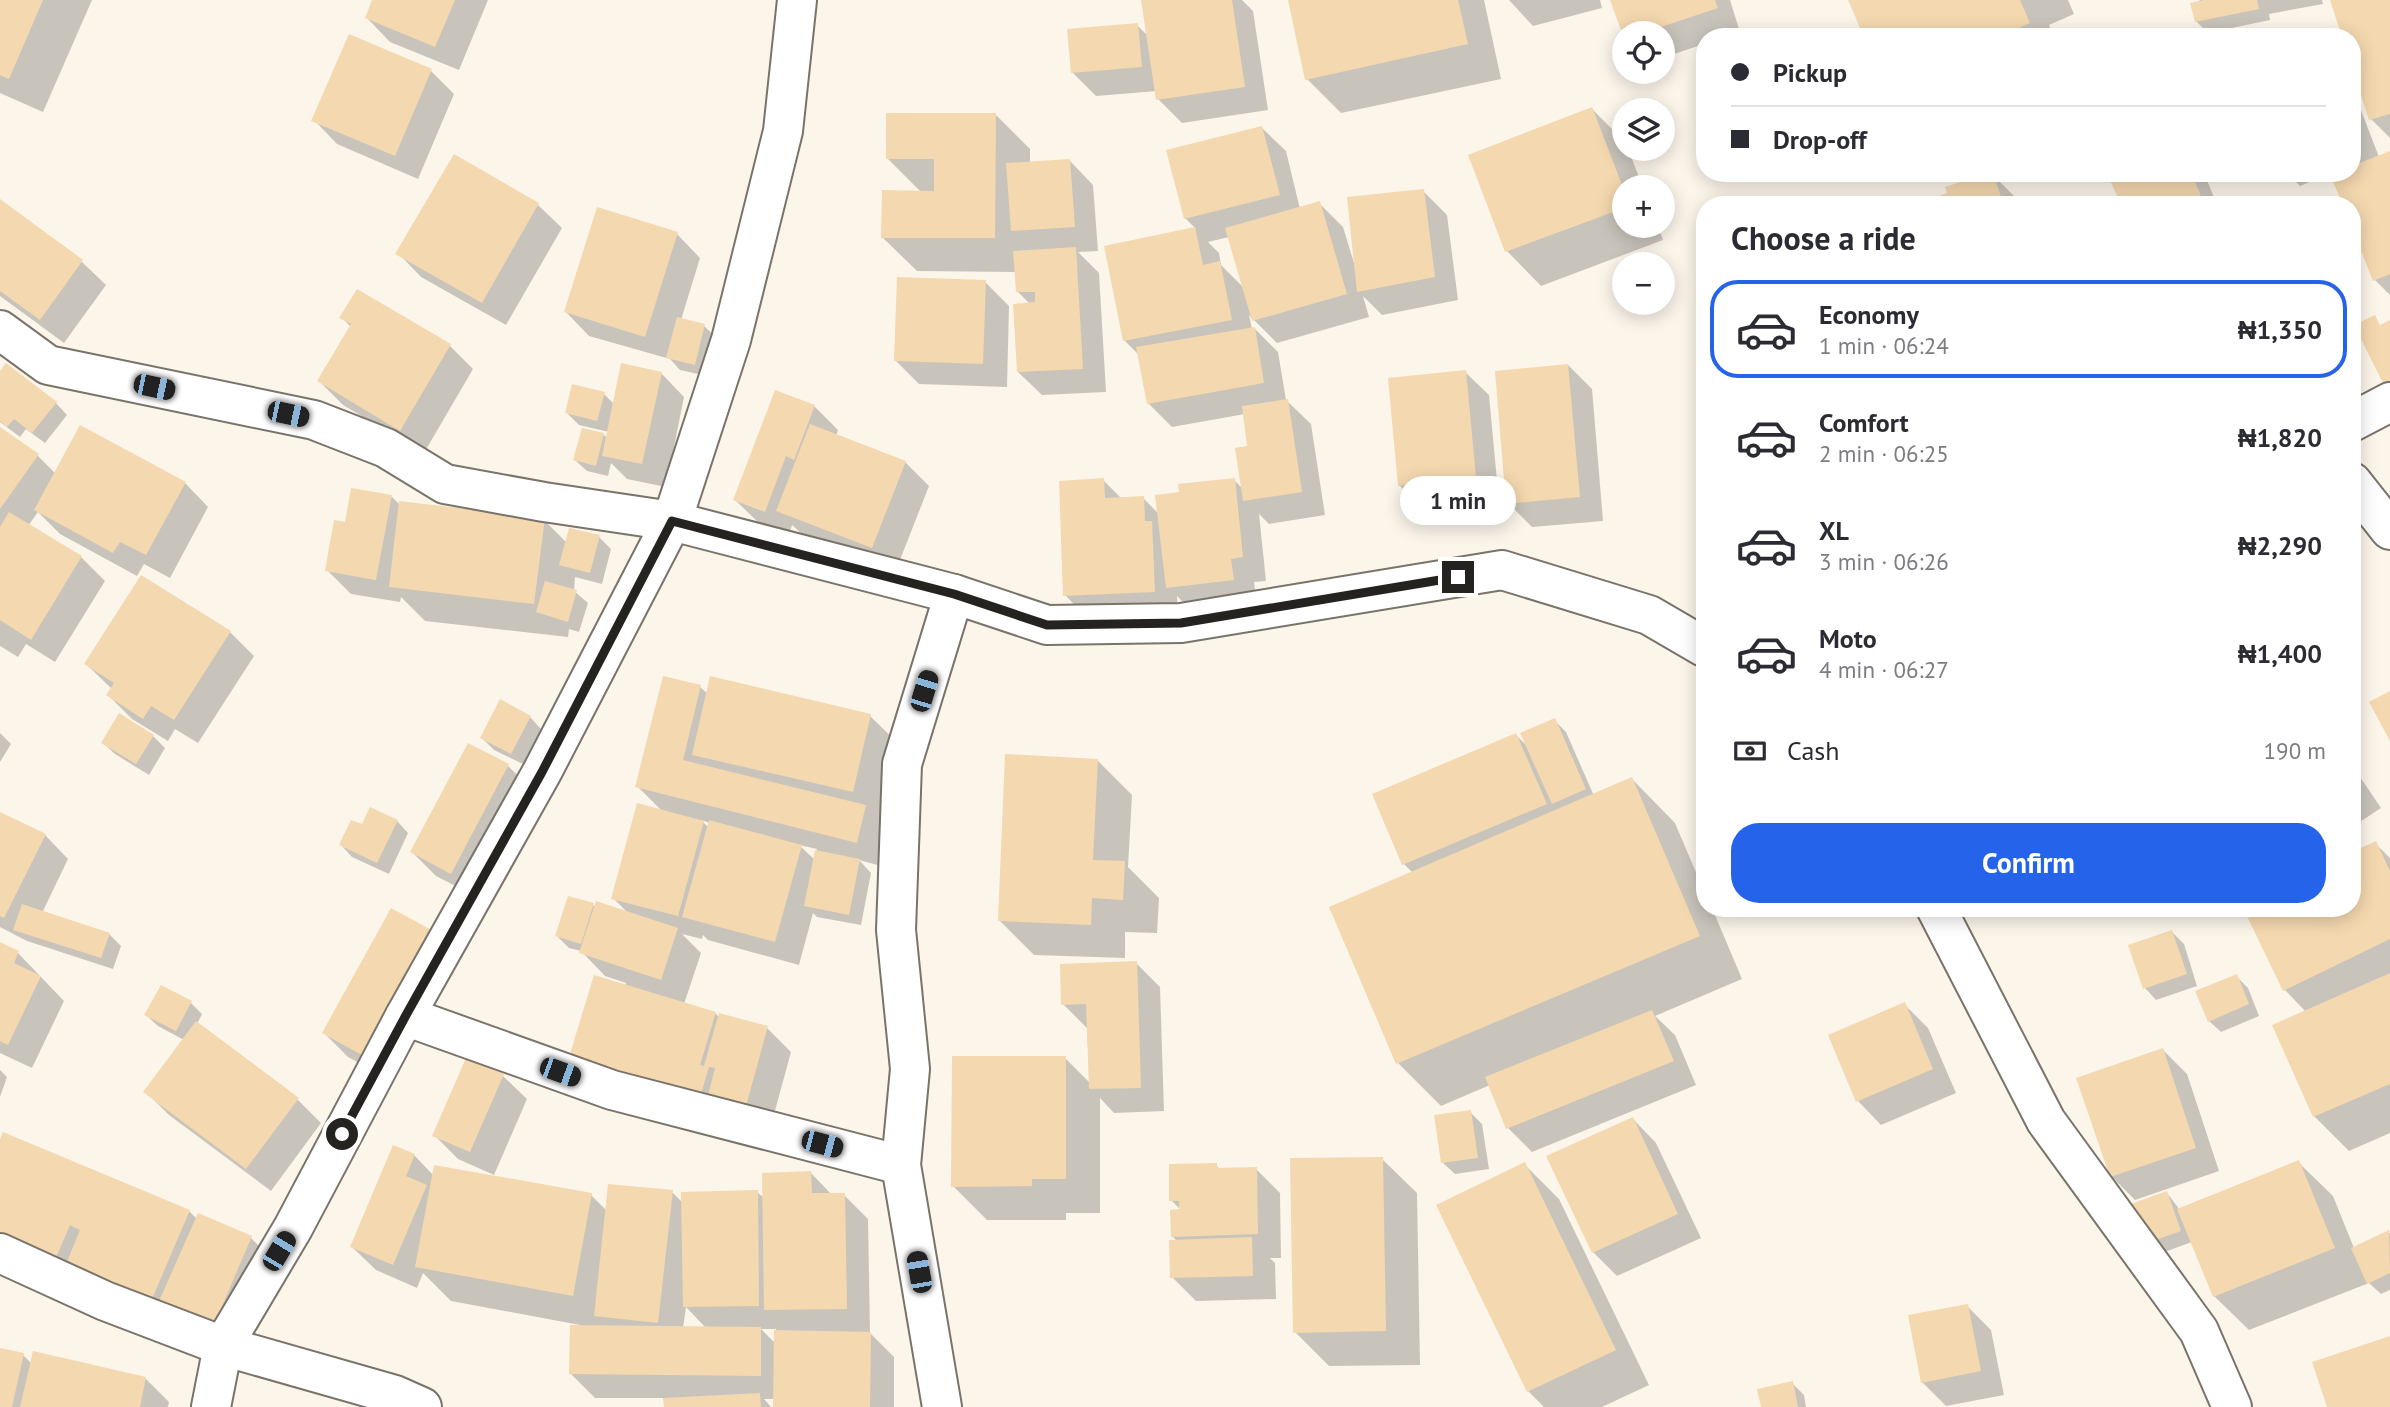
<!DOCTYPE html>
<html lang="en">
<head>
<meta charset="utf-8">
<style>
	:root { --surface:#fff; --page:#f7f7f7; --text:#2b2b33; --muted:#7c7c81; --line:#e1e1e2; --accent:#2563eb }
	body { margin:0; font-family:"PT Sans",sans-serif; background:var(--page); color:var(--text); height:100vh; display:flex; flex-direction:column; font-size:26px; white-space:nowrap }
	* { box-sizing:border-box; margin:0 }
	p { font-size:23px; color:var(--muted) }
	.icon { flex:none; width:38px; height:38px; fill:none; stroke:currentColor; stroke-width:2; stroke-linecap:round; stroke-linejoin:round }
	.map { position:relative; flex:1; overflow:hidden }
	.side { position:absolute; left:1696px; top:196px; width:665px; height:721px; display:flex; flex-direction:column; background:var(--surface); border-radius:28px; box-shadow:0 4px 18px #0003 }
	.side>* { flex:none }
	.hud { position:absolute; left:1696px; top:28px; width:665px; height:154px; border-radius:28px; box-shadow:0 4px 18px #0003; display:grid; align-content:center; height:154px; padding:0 35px; background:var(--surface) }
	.controls { position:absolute; left:1612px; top:21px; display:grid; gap:14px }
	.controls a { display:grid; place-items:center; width:63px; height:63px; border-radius:50%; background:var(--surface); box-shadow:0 4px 18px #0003; font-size:35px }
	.end { position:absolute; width:32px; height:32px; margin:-16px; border:9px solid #25231f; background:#fff; box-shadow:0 0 0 4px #fff }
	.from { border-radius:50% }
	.bubble { position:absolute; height:49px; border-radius:24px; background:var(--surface); box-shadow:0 4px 18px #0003; font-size:23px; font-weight:700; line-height:49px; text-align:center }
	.car { position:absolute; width:21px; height:42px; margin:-21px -10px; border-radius:9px; box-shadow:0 0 5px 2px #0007; background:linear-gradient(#222 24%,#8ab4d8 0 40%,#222 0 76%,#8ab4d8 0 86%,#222 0) }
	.hud b { display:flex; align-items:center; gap:24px; height:66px; font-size:26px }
	.hud b+b { border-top:2px solid var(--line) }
	.hud i { width:18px; height:18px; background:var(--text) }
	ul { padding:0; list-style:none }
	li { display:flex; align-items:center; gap:21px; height:98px; margin:0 14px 10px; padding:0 21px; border:4px solid transparent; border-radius:28px }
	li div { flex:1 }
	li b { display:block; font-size:26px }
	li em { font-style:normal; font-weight:700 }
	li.active { border-color:var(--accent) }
	li>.icon { width:63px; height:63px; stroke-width:1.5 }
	h2 { padding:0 35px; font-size:32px; line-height:84px }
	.pay { display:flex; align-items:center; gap:18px; height:77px; padding:0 35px; font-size:26px }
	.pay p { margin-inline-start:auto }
	.action { display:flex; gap:14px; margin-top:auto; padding:14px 35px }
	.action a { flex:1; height:80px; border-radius:28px; background:var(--accent); color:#fff; font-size:28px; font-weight:700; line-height:80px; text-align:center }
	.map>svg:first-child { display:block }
	.shadow { fill:#0003; fill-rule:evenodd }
	.building { fill:#f4d8af }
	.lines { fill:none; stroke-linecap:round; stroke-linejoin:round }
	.minor-casing { stroke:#79736a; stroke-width:42 }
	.minor { stroke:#fff; stroke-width:38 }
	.route { stroke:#25231f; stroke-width:9 }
</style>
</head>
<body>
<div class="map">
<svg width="2390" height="1407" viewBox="0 0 2390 1407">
	<rect width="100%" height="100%" fill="#fcf5ea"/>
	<!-- shadow -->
	<g class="shadow">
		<path d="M0 0H92L43 112 0 93Z"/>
		<path d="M374 0H488L459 70 390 42 367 18Z"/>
		<path d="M1147 0H1242L1253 11 1268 110 1182 123 1158 99 1157 91 1096 96 1072 72 1137 25 1148 36Z"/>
		<path d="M1290 0H1484L1501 79 1341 113 1307 79Z"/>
		<path d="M1509 0H1600L1602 8 1533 26Z"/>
		<path d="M1612 0H1730L1740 32 1725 37H1704V44L1662 58V33L1624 34Z"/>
		<path d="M1850 0H2068L2074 14 2049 25 2054 37H1866Z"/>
		<path d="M2199 0H2322L2323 4 2269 14 2270 20 2208 33 2196 21 2202 3Z"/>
		<path d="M2332 0H2390V138L2371 119 2352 62V37Z"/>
		<path d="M431 71 454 94 418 179 337 144 314 120Z"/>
		<path d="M2352 87 2379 157 2390 153V295L2375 280 2352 223V205H2345L2332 173H2352Z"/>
		<path d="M1592 109 1624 141V149H1628L1643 187H1624V226H1658L1663 240 1541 286 1507 251 1470 156Z"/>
		<path d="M996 115 1030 149V164L1070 161 1093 185 1098 251 1078 252 1099 273 1106 392 1042 395 1018 372 1030 304 1017 291 1016 272 917 271 882 237 922 193 887 158Z"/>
		<path d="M1262 128 1286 151 1300 209 1319 203 1343 227 1354 263 1423 191 1447 215 1458 300 1382 315 1363 296 1369 317 1277 343 1249 315 1252 329 1254 328 1278 352 1286 400 1311 424 1325 515 1269 524 1259 514 1266 581 1254 582 1257 604 1192 611 1177 596 1178 615 1088 619 1065 595 1103 480 1122 499 1143 498 1159 514 1181 494 1234 480 1243 489 1249 448 1245 414 1172 427 1148 403 1139 355 1124 340 1106 247 1196 229 1185 218ZM1229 237 1244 288 1221 265 1219 253 1208 242Z"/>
		<path d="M2109 173H2204L2217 205H2123Z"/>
		<path d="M2287 173H2331L2300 186Z"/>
		<path d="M1992 174 2023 205H1919L1949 194Z"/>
		<path d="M0 202 82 262 106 285 64 343 0 296Z"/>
		<path d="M538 205 562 228 506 325 421 277 398 253Z"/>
		<path d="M677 234 700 258 681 320 704 326 716 337 707 376 680 370 670 359 589 336 566 312Z"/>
		<path d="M985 282 1009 306 1007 387 919 384 895 360Z"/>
		<path d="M341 317 450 346 473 369 424 453 343 405 319 381 351 327Z"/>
		<path d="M1568 365 1592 389 1603 521 1532 527 1508 503Z"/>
		<path d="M1465 372 1489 395 1499 502 1423 509 1399 485Z"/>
		<path d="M661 373 684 397 666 487 627 479 611 463 608 476 587 471 575 460 604 435 607 438 609 432 579 425 567 413 604 394 614 404Z"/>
		<path d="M0 374 56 403 67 415 45 443 26 429 20 437 0 422Z"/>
		<path d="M2352 383 2377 418 2352 435Z"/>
		<path d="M814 406 838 430 836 436 905 462 929 486 896 570 802 534 792 525 789 535 759 523 735 500Z"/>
		<path d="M0 429 38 456 56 474 185 483 208 507 170 578 144 564 137 576 60 534 38 512 28 526 81 557 105 581 55 662 26 644 18 657 0 646Z"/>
		<path d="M353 490 392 497 400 505 544 520 567 543 599 537 611 549 602 584 575 577 574 591 588 603 579 632 569 629 568 637 425 621 401 597 400 602 351 594 327 570 346 524Z"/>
		<path d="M230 632 254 656 198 743 175 729 168 741 132 719 108 695 112 689 86 664Z"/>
		<path d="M700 687 708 694 870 716 905 750 881 866 859 860 871 873 861 925 817 917 813 913 799 965 708 940 703 935 702 939 682 934 701 953 684 1004 715 1013 719 1017 767 1028 791 1052 767 1140H731L625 986 626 983 605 976 581 951 569 948 557 936 593 905 596 908 628 913 613 898 663 812 637 786ZM701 820 710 823 709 828ZM799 845 817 849 815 860Z"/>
		<path d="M119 716 153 736 165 748 149 775 115 754 103 743Z"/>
		<path d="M530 717 541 729 523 764 494 750 482 738Z"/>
		<path d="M1554 720 1566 732 1594 796 1632 779 1675 823 1704 891V908H1712L1742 979 1655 1016 1675 1035 1696 1085 1532 1152 1508 1128 1490 1085 1441 1106 1398 1063 1413 873 1404 864 1516 735 1528 747Z"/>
		<path d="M0 733 11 744 0 762Z"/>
		<path d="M1097 760 1132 795 1128 867 1159 898 1157 933 1125 932V958L1034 955 999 920Z"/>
		<path d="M2352 765 2381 808 2352 827Z"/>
		<path d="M508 766 532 789 475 896 436 876 412 852Z"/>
		<path d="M0 814 45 835 68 859 42 913 109 934 121 946 113 969 27 941 0 927Z"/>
		<path d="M397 821 408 833 389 874 352 857 341 845 363 827Z"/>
		<path d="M2375 843 2390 858V1133L2349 1151 2314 1116 2306 1012 2285 990 2352 908V854Z"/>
		<path d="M2172 932 2184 944 2197 986 2156 1000 2145 988Z"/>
		<path d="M436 935 460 959 393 1081 348 1057 324 1033Z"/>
		<path d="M0 944 18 953 64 1001 32 1068 0 1053Z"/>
		<path d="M1136 963 1160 987 1164 1111 1114 1113 1100 1098V1213H1066V1220H987L953 1186 1065 1058 1090 1083 1087 1028 1063 1004Z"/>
		<path d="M2236 976 2248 988 2259 1016 2221 1032 2209 1021Z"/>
		<path d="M191 1003 202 1014 197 1024 297 1099 321 1123 271 1191 169 1115 146 1092 184 1040 158 1026 146 1015Z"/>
		<path d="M1905 1005 1928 1028 1956 1093 1881 1125 1858 1101Z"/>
		<path d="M2163 1050 2187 1074 2219 1171 2135 1200 2111 1176Z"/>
		<path d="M0 1070 7 1077 0 1097Z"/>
		<path d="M503 1076 527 1099 494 1175 458 1159 434 1135Z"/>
		<path d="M1470 1112 1482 1124 1489 1169 1455 1174 1443 1163Z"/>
		<path d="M1633 1119 1656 1143 1701 1238 1617 1276 1593 1252Z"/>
		<path d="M0 1143 189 1211 197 1219 251 1238 275 1262 235 1355 0 1255Z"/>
		<path d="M414 1155 434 1176 591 1195 607 1211 672 1192 683 1203 757 1192 764 1198 811 1173 832 1195H844L868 1219 870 1333 894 1357V1407H775V1399H764L771 1407H666L665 1398H595L571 1374 580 1325 451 1301 423 1273 417 1288 376 1270 352 1247ZM686 1307 706 1328H683ZM761 1329H776V1344Z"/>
		<path d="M1382 1159 1417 1193 1420 1365 1329 1366 1295 1332Z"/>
		<path d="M2298 1162 2333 1196 2354 1248 2390 1233V1290L2381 1294 2369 1283 2249 1330 2214 1296 2192 1242 2156 1255 2130 1206 2167 1193 2180 1210Z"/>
		<path d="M1524 1164 1559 1199 1649 1385 1602 1407H1544L1528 1391 1438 1205Z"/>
		<path d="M1216 1165 1220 1170 1256 1169 1280 1193 1281 1258H1270L1275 1263 1276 1299 1196 1301 1172 1277 1178 1242 1172 1236 1182 1211 1171 1200Z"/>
		<path d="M1967 1306 1991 1330 2004 1395 1946 1406 1922 1382Z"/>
		<path d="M0 1350 23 1355 32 1364 146 1379 169 1402 168 1407H0Z"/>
		<path d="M1792 1383 1804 1395 1806 1407H1763Z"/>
	</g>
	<!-- building -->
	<g class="building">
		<path d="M0 0H43L9 79 0 75Z"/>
		<path d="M372 0H455L435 47 365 18Z"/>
		<path d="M1141 0H1232L1245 87 1156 100Z"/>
		<path d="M1288 0H1458L1468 44 1305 80Z"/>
		<path d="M1610 0H1715L1718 8 1643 33H1624V38Z"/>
		<path d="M1848 0H2020L2030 23 1998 37H1864Z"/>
		<path d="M2204 0H2257L2259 9 2195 22 2190 3Z"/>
		<path d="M2330 0H2390V114L2369 120 2352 67V37H2342Z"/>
		<path d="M1138 23 1142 67 1071 73 1067 29Z"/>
		<path d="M349 34 432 69 395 156 311 121Z"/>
		<path d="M1592 107 1624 190V208L1505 252 1468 155Z"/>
		<path d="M886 113H996L995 238H881L882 190 934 191V159H886Z"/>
		<path d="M1262 126 1280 195 1184 219 1166 150Z"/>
		<path d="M2390 151V274L2373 281 2352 228V205H2343L2330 175 2352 173V166Z"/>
		<path d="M454 154 539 203 482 303 395 254Z"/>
		<path d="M1070 159 1075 227 1011 231 1006 163Z"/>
		<path d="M1988 173H1993L2004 205H1915L1947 193 1945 187Z"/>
		<path d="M2107 173H2191L2202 198 2188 205H2121Z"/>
		<path d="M1424 189 1435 277 1357 292 1347 197Z"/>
		<path d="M0 199 83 260 40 320 0 291Z"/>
		<path d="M1320 201 1347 294 1252 321 1225 228Z"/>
		<path d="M597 207 678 232 645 337 564 312Z"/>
		<path d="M1195 227 1203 265 1220 261 1232 320 1123 341 1104 246Z"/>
		<path d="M1076 247 1083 369 1017 372 1013 304 1035 302V292H1016L1013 251Z"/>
		<path d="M897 277 986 280 983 364 894 361Z"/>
		<path d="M357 289 451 344 400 431 317 381 351 324 339 318Z"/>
		<path d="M2375 315 2380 325 2390 320V387L2386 389 2354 325Z"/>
		<path d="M677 317 705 324 695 365 666 358Z"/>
		<path d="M1255 327 1264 383 1147 404 1136 347Z"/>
		<path d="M6 363 57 402 32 433 14 419 7 427 0 421V371Z"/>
		<path d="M621 363 662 372 642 464 602 456Z"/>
		<path d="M1568 364 1580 497 1506 504 1495 371Z"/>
		<path d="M1466 370 1476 478 1398 486 1388 378Z"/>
		<path d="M572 384 605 392 597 421 565 413Z"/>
		<path d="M775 390 815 405 794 460 786 456 765 512 733 500Z"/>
		<path d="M1288 399 1302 492 1243 501 1235 448 1247 446 1242 406Z"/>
		<path d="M810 424 906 461 872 548 776 511Z"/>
		<path d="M80 425 186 482 146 555 120 542 113 553 34 510Z"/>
		<path d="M0 427 39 454 0 509Z"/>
		<path d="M582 428 604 433 596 466 573 460Z"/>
		<path d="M1104 478 1105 498 1144 496 1145 521H1152L1155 592 1063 596 1059 481Z"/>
		<path d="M1235 478 1243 557 1231 559 1234 580 1166 588 1155 495 1179 492 1178 484Z"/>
		<path d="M351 488 392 495 376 580 325 571 334 520 345 522Z"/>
		<path d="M399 501 545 518 534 604 389 587Z"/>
		<path d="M9 512 82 556 31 640 0 620V527Z"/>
		<path d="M569 528 600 535 590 573 559 565Z"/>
		<path d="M141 575 231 631 174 720 151 706 143 719 106 695 114 683 84 664Z"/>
		<path d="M545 581 577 590 568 622 536 612Z"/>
		<path d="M663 676 701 685 683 760 866 805 857 843 635 787Z"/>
		<path d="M710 676 871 714 853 792 692 755Z"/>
		<path d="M2390 691V741L2369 702Z"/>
		<path d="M500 699 531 716 511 754 480 738Z"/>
		<path d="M119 713 154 735 136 764 101 743Z"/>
		<path d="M1555 718 1586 789 1552 804 1520 733Z"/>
		<path d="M1516 733 1547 804 1402 865 1372 794Z"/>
		<path d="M468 743 509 764 451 874 410 852Z"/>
		<path d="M1005 754 1098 759 1093 860 1125 861 1123 900 1092 898 1091 925 998 921Z"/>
		<path d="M1632 777 1700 936 1396 1064 1329 907Z"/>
		<path d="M637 803 704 821 678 916 611 899Z"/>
		<path d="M370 807 398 820 377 863 339 845 351 820 362 824Z"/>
		<path d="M0 812 46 834 4 918 0 916Z"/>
		<path d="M709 820 802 845 775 942 682 917Z"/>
		<path d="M2376 841 2390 871V939L2283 991 2243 908H2352V852Z"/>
		<path d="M815 850 860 859 849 915 804 906Z"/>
		<path d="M568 896 594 903 581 944 555 936Z"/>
		<path d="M596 901 678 928 661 980 579 953Z"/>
		<path d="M22 904 110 933 101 958 13 930Z"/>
		<path d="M391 908 437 933 369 1059 322 1033Z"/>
		<path d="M2172 930 2187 974 2143 989 2128 945Z"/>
		<path d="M0 942 19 951 14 963 41 976 8 1045 0 1041Z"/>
		<path d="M1137 961 1141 1088 1089 1089 1086 1004 1061 1005 1060 964Z"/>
		<path d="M2390 973V1084L2313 1117 2272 1025Z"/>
		<path d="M2237 974 2249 1004 2208 1022 2195 991Z"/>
		<path d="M594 975 716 1012 700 1065 704 1066 719 1013 768 1026 743 1117 705 1107 715 1068 709 1067 697 1107 566 1067Z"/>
		<path d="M161 985 192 1001 176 1031 144 1015Z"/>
		<path d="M1905 1002 1933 1069 1856 1102 1828 1035Z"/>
		<path d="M1652 1010 1674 1061 1506 1129 1485 1077Z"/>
		<path d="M196 1021 299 1098 246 1169 143 1092Z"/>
		<path d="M2163 1048 2196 1148 2110 1177 2076 1078Z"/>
		<path d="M952 1056H1066V1179H1032V1186L951 1187Z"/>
		<path d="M466 1058 504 1074 470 1152 432 1136Z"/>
		<path d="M1471 1110 1478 1158 1441 1163 1434 1115Z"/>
		<path d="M1633 1117 1678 1214 1592 1253 1546 1156Z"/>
		<path d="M3 1132 190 1210 152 1299 66 1264 80 1230 70 1225 55 1260 0 1237V1139Z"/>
		<path d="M393 1145 415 1154 406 1176 427 1185 393 1265 350 1247Z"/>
		<path d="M1383 1157 1386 1331 1293 1333 1290 1158Z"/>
		<path d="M2299 1160 2335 1248 2213 1297 2177 1209Z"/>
		<path d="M1525 1162 1616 1350 1527 1392 1436 1205Z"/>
		<path d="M1217 1163V1168L1257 1167 1258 1234 1171 1237 1170 1210 1179 1209V1201H1169V1164Z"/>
		<path d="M434 1165 592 1193 573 1296 415 1267Z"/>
		<path d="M811 1171 812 1193H845L847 1309 764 1310 762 1173Z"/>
		<path d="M608 1184 673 1190 658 1323 594 1316Z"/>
		<path d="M758 1190 759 1306 683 1307 681 1192Z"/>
		<path d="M2167 1191 2181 1231 2142 1245 2128 1205Z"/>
		<path d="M198 1213 252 1236 211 1332 156 1308Z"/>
		<path d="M2389 1230 2390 1273 2367 1284 2351 1248Z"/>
		<path d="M1252 1237 1253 1276 1170 1278 1169 1240Z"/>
		<path d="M1968 1304 1981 1371 1921 1383 1908 1315Z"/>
		<path d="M570 1325 761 1327V1376L569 1374Z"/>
		<path d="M774 1330 871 1332 870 1407H773Z"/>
		<path d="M2390 1336V1407H2327L2312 1362Z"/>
		<path d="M0 1348 24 1353 12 1407H0Z"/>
		<path d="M33 1351 146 1377 140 1407H20Z"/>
		<path d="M1793 1381 1798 1407H1761L1757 1389Z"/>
		<path d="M760 1393 761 1407H664L663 1398Z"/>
	</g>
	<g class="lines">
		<!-- minor casing -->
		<g class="minor-casing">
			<g id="minor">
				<path d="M0 330 48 365 314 420 386 448 445 484 544 502 672 521 954 594 1047 625 1181 623 1502 570 1649 615 1704 647"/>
				<path d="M2352 422 2390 402"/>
				<path d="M2352 482 2390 530"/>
				<path d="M1936 908 2046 1121 2199 1331 2232 1407"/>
				<path d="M405 1016 612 1090 901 1165"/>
				<path d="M0 1253 105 1301 223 1346 395 1395 422 1407"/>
				<path d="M211 1407 223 1346 293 1228 405 1016 542 772 672 521 731 340 783 131 797 0"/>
				<path d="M942 1407 901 1165 910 1069 896 930 902 764 954 594"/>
			</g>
		</g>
		<!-- minor -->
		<use href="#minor" class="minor"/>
	</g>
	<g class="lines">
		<!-- route -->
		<path class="route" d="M342 1134 405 1017 542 772 672 521 954 594 1047 625 1181 623 1458 577"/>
	</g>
</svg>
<div class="controls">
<a><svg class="icon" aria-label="locate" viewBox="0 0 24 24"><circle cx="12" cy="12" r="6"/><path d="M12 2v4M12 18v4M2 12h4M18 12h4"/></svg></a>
<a><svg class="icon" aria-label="layers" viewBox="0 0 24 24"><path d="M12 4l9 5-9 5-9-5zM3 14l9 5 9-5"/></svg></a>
<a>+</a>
<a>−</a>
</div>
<i class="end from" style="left:342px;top:1134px"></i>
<i class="end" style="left:1458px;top:577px"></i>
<div class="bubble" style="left:1400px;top:476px;width:116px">1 min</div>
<i class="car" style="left:154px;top:387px;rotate:102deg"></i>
<i class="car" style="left:288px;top:414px;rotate:102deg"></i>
<i class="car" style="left:924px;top:691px;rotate:17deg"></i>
<i class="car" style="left:560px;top:1072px;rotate:110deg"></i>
<i class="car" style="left:822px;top:1144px;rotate:105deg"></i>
<i class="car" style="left:279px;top:1251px;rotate:31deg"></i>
<i class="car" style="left:919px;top:1272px;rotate:350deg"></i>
<div class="hud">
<b><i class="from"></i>Pickup</b>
<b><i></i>Drop-off</b>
</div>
<section class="side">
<h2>Choose a ride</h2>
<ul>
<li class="active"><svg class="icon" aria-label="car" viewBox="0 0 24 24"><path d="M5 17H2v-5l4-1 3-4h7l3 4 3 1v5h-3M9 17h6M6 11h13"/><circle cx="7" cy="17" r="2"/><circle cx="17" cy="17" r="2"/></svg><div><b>Economy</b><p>1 min · 06:24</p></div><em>₦1,350</em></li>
<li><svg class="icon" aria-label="car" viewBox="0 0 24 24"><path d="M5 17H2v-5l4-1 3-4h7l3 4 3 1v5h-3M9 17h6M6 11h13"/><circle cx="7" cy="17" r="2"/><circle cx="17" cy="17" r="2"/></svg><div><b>Comfort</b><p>2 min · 06:25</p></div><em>₦1,820</em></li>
<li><svg class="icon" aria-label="car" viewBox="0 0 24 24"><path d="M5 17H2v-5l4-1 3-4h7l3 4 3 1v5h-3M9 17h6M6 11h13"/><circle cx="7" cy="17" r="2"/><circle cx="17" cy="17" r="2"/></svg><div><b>XL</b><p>3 min · 06:26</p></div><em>₦2,290</em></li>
<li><svg class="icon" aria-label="car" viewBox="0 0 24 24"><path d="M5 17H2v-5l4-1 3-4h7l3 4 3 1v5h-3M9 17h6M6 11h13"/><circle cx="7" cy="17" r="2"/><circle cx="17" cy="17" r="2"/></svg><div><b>Moto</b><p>4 min · 06:27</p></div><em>₦1,400</em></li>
</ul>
<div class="pay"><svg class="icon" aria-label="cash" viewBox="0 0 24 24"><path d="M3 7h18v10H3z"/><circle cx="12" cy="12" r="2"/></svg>Cash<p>190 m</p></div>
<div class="action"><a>Confirm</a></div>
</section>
</div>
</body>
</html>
